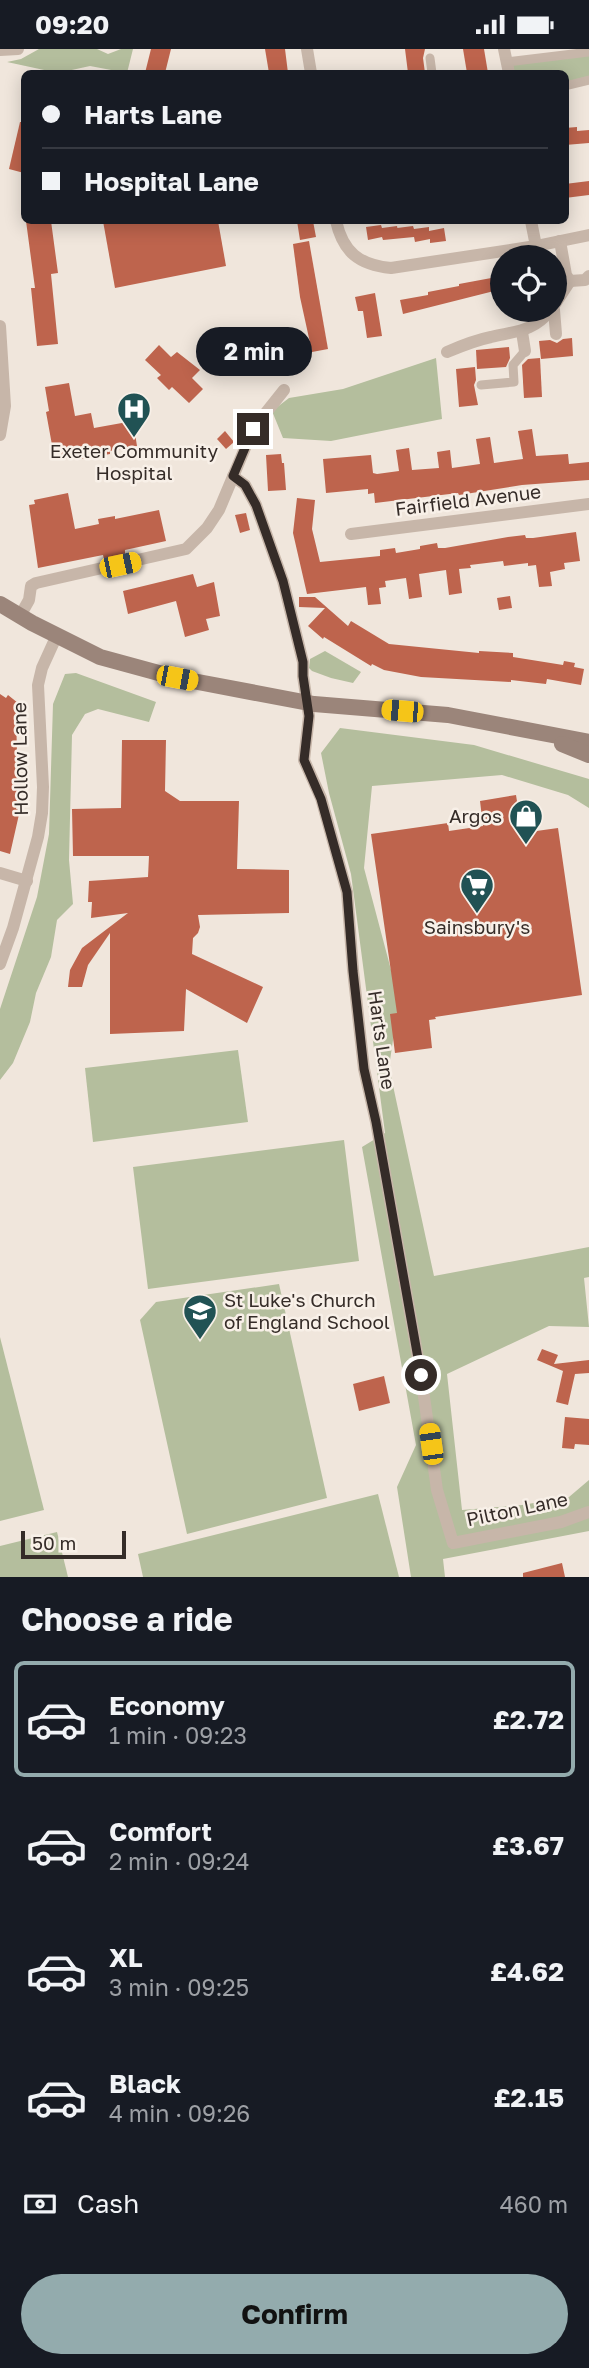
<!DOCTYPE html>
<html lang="en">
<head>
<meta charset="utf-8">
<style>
	:root { --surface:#171b24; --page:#20242c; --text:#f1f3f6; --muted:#9ea1a6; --line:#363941; --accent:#93abad }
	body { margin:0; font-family:"Golos Text",sans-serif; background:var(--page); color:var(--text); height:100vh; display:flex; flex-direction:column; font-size:26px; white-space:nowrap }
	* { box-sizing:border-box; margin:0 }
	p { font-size:23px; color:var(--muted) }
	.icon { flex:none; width:38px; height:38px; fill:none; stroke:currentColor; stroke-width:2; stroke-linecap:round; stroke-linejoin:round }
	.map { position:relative; height:1528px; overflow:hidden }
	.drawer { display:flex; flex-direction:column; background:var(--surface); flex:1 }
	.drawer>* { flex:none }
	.hud { position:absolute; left:21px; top:21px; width:548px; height:154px; border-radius:10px; box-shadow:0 4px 18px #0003; display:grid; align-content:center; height:154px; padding:0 21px; background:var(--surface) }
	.fabs { position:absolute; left:490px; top:196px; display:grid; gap:14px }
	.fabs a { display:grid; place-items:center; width:77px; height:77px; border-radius:50%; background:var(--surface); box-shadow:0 4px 18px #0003; font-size:35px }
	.scale { position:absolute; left:21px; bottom:18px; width:105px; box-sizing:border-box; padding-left:7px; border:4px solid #352c28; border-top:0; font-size:19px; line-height:24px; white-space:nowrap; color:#352c28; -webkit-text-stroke:5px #f8f0e8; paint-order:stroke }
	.end { position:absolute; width:32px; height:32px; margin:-16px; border:9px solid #352c28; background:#fff; box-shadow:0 0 0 4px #fff }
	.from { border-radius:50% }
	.bubble { position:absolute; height:49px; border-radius:24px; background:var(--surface); box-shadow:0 4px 18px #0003; font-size:23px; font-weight:700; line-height:49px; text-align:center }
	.car { position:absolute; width:21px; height:42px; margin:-21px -10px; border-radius:9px; box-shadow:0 0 5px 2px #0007; background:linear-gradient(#f5c518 24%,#345 0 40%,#f5c518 0 76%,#345 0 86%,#f5c518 0) }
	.hud b { display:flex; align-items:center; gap:24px; height:66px; font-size:26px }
	.hud b+b { border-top:2px solid var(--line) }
	.hud i { width:18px; height:18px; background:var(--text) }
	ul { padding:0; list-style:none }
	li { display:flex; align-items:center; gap:21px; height:116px; margin:0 14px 10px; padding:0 7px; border:4px solid transparent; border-radius:10px }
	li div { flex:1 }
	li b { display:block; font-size:26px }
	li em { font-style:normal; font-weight:700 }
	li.on { border-color:var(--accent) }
	li>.icon { width:63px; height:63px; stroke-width:1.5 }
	h2 { padding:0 21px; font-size:32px; line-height:84px }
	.pay { display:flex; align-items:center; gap:18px; height:77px; padding:0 21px; font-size:26px }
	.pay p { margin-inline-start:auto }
	.button { display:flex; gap:14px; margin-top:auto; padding:14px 21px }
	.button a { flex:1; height:80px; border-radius:42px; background:var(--accent); color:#111; font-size:28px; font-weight:700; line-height:80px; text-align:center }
	.status { display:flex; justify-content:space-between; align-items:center; height:49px; padding:0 35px; background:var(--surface); direction:ltr }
	.status svg { height:19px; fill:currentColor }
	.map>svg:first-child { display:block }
	.green { fill:#b4be9d }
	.building { fill:#be644d }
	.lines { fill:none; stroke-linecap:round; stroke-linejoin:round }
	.pedestrian { stroke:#c7b6a9; stroke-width:9 }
	.minor { stroke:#c7b6a9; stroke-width:12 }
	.secondary { stroke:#9b857a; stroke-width:16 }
	.route { stroke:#352c28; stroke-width:9 }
	.labels { text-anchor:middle; stroke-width:5; stroke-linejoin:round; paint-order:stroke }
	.poi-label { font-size:19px; fill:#352c28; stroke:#f8f0e8 }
	.street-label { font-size:19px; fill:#352c28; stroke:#f8f0e8 }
</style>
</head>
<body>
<div class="status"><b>09:20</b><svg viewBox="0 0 49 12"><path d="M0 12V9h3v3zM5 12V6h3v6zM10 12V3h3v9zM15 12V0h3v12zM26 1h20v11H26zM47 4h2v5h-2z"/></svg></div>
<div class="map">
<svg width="589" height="1528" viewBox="0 0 589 1528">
	<rect width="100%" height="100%" fill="#f0e6dc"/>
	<!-- green -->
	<g class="green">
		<path d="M39 0H97L108 5 121 0H133L127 24 90 17 58 24 7 13 21 10Z"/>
		<path d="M589 6V29L565 35V24H512L511 14Z"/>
		<path d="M436 309 442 370 331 392 283 389 272 362 289 349 343 340Z"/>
		<path d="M325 602 361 623 353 634 331 629 312 622 309 619 310 610Z"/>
		<path d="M76 624 156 653 149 673 98 660 85 665 72 686 69 811 73 855 57 871 51 908 36 944 30 973 13 1014 0 1031V960L37 848 49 785 53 655 65 625Z"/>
		<path d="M340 679 474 696 589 730V759L568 746 502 726 372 737 364 819 399 951 389 1018 434 1227 589 1198V1228L584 1229 589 1278 549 1277 447 1325 462 1461 522 1456 569 1448 589 1431V1482L443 1510 445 1528H411L397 1438 416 1396 362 1098 385 1084 351 825 329 744 321 704Z"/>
		<path d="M238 1001 248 1073 93 1093 85 1019Z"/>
		<path d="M344 1091 359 1212 148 1240 133 1118Z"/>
		<path d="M279 1235 327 1449 187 1485 140 1271 156 1253Z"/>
		<path d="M0 1288 44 1461 0 1472Z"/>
		<path d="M378 1445 399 1528H143L138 1505Z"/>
		<path d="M57 1483 68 1528H0V1497Z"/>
	</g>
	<!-- building -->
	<g class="building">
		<path d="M151 0H171L165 24H145Z"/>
		<path d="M265 0H285L288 24H269Z"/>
		<path d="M405 0H425L423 9 425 24H408Z"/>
		<path d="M463 0H484L488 24H467Z"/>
		<path d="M20 73H24V124L9 120Z"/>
		<path d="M577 78V82L589 81V94L565 96V79Z"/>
		<path d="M589 132V146L565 149V135Z"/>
		<path d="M26 172H51L58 224 51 225 58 295 37 297 31 239H35Z"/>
		<path d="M103 172H218L226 217 115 239Z"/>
		<path d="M297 172H313L316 188 300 191Z"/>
		<path d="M381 176 382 179 397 177 398 182 397 179 413 177 414 180 429 178V182L444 179 446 192 430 194V190L415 193 414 188 383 191 382 188 368 191 366 178Z"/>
		<path d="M309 192 328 300 312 303 300 248 293 195Z"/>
		<path d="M502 227V240L403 265 400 251 428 246V243L459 237V235Z"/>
		<path d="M375 244 382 287 367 289 363 262H358L355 248Z"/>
		<path d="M572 289 573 307 541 310 539 292 550 291 557 294 563 290Z"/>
		<path d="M159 296 171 308 177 303 200 321 192 329 203 340 189 354 172 338 169 341 157 329 161 326 145 311Z"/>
		<path d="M509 298 510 309 506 318 477 320 476 301Z"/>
		<path d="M540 309 542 348 524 349 522 316 528 310Z"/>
		<path d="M475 318 476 331 474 336 478 356 459 358 456 320Z"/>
		<path d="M69 334 75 367 91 364 94 379 133 372 137 397 110 402V405L74 411 73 408 58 411 55 396H52L46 363 49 362 45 338Z"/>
		<path d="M532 380 536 407 568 405 569 415 589 413V431L522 436 459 446 458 444 375 454 374 444 368 445V440L326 444 323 410 371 406 373 424 377 425 399 422 396 401 409 399 412 421 439 419 437 403 450 401 452 419 480 415 476 390 490 388 494 414 523 410 518 382Z"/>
		<path d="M225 382 234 393 226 400 217 390Z"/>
		<path d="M281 405 282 414H284L286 441 268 442 266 406Z"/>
		<path d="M68 444 75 480 99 475 98 470 115 467V470L159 461 166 492 125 501V505L104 510 103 506 38 519 29 456 35 455 34 451Z"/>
		<path d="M297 449 315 451 312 480 320 513 380 507V501L395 499 396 504 420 500V497L437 494 438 499H445L508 488 525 486 526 489H533L576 483 580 512 564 514 565 520 550 523 552 537 539 538 536 516 528 517V514L504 517 503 512 470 516 471 519 459 520 462 544 449 546 446 521 419 525 422 548 409 550 406 529 385 532 386 538 379 539 381 555 368 556 366 538 307 545 293 484Z"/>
		<path d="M246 464 250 481 240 484 235 466Z"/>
		<path d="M193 525 197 538 214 533 220 567 206 570 209 581 185 588 176 552 128 565 123 542Z"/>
		<path d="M510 547 512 559 499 561 497 549Z"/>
		<path d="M299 548H315L348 577 351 572 389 595 479 604V602L513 604V608L563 616 564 612 575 614 574 618 584 620 581 636 547 630 546 635 511 631V633L421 628 384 621 372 615 371 617 324 588 323 590 308 577 325 559 299 558Z"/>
		<path d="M0 645 6 649 8 646 23 658 16 665 17 705H21L20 732H22L16 760 20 761 10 805 0 802Z"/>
		<path d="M122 691H166L165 742 180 752H239L237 820 289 821V864L198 866 200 878 198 884 193 889 192 905 263 938 247 974 186 940 184 982 110 985V884L88 916 82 938H68L70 921 82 899 128 864 91 869 92 853H88L89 832 148 828 149 807H73L72 760 121 759Z"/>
		<path d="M516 746 522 784 558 779 582 946 435 968 436 970 429 971 432 999 395 1004 390 965 397 964 371 785 448 774 449 782 483 777 480 752Z"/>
		<path d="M542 1300 558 1306 554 1315 589 1311V1324L575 1325 568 1356 556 1353 563 1322 537 1311Z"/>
		<path d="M384 1327 390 1354 359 1362 353 1335Z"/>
		<path d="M565 1368 589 1370V1396L575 1395 574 1400 562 1399Z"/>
		<path d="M562 1514 565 1528H523V1524Z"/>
	</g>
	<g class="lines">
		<!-- pedestrian -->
		<g class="pedestrian">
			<path d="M430 9 432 24"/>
			<path d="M507 13 589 3"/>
			<path d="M565 37 589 31"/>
			<path d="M481 336 514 333 513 316 525 302"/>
		</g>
		<!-- minor -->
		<g class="minor">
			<path d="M307 0 311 24"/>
			<path d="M504 0 509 24"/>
			<path d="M0 1 18 0"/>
			<path d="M336 172C343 203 359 216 391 219L536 197 589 186"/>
			<path d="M531 172 536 197"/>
			<path d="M570 232 585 231 589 227"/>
			<path d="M555 255 570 232 566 226 560 192"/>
			<path d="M554 261 556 285"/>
			<path d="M0 277 5 357 0 386"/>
			<path d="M522 283 525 302"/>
			<path d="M447 303C461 297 476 291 491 288 516 282 533 283 551 261"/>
			<path d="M233 427 245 436 256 456 283 532 303 613V627L309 667 304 711 321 749 347 843 353 921 364 1020 376 1073 421 1326 437 1441 453 1494 561 1473 589 1463"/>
			<path d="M351 485 589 455"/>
			<path d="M20 567 29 551 31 537 36 534 186 500 207 479 219 461 253 380 284 341"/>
			<path d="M0 824 27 832"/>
			<path d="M0 915 13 879 38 788 42 764 43 738 38 636 42 619 57 586"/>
		</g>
		<!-- secondary -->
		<g class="secondary">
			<path d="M0 555 32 574 100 608 177 629 314 655 448 666 589 693"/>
			<path d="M562 695 589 706"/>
		</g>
	</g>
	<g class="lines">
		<!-- route -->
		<path class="route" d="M253 380 233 427 245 436 256 456 283 532 303 613V627L309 667 304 711 321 750 347 843 353 922 364 1020 376 1073 421 1326"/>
	</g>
	<!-- icons -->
	<defs>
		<g id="hospital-pin" transform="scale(1.75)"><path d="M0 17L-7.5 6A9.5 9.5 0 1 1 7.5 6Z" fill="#215254" stroke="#f8f0e8"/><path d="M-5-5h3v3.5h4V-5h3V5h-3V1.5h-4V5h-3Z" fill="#fff"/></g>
		<g id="shop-pin" transform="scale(1.75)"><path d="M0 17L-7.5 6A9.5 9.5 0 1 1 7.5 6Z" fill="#215254" stroke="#f8f0e8"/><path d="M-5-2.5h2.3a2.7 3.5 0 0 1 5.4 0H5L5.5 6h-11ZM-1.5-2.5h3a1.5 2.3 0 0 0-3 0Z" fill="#fff"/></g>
		<g id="supermarket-pin" transform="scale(1.75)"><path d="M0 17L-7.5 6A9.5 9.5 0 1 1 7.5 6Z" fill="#215254" stroke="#f8f0e8"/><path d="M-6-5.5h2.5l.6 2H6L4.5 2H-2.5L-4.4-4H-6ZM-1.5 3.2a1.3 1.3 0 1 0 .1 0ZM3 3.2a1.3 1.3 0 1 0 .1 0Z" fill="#fff"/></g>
		<g id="school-pin" transform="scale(1.75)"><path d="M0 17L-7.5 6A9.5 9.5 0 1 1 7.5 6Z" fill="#215254" stroke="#f8f0e8"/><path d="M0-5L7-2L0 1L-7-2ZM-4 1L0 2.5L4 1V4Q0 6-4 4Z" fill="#fff"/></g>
	</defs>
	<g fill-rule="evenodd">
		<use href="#hospital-pin" x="134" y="360"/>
		<use href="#shop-pin" x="526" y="767"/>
		<use href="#supermarket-pin" x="477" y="836"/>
		<use href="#school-pin" x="200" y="1262"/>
	</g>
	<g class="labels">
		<!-- poi labels -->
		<g class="poi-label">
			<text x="134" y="409">Exeter Community<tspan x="134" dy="22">Hospital</tspan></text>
			<text x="502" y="774" text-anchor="end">Argos</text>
			<text x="477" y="885">Sainsbury's</text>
			<text x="224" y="1258" text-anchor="start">St Luke's Church<tspan x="224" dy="22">of England School</tspan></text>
		</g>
		<!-- street labels -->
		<g class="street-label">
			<text transform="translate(468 451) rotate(-7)" y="7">Fairfield Avenue</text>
			<text transform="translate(20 710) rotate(-91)" y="7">Hollow Lane</text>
			<text transform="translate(382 991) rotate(82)" y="7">Harts Lane</text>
			<text transform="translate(517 1460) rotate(-12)" y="7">Pilton Lane</text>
		</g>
	</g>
</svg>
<div class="fabs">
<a><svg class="icon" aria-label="locate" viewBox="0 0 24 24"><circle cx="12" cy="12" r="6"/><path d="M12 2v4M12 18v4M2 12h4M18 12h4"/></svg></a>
</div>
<div class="scale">50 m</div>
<i class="end from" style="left:421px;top:1326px"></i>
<i class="end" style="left:253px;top:380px"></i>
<div class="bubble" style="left:196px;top:278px;width:116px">2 min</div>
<i class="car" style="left:120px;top:516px;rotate:78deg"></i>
<i class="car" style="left:177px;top:629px;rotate:101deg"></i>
<i class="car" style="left:402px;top:662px;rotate:275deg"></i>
<i class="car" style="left:431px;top:1395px;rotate:352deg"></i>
<div class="hud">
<b><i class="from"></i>Harts Lane</b>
<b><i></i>Hospital Lane</b>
</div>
</div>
<section class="drawer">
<h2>Choose a ride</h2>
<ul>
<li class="on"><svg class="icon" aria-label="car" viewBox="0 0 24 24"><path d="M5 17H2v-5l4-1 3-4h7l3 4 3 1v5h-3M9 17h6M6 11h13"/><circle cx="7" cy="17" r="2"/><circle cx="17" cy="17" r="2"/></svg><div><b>Economy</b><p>1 min · 09:23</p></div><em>£2.72</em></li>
<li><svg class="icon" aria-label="car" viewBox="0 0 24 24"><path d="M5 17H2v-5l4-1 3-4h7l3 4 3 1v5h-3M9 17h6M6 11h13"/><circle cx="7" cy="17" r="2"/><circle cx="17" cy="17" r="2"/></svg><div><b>Comfort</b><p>2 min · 09:24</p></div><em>£3.67</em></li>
<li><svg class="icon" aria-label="car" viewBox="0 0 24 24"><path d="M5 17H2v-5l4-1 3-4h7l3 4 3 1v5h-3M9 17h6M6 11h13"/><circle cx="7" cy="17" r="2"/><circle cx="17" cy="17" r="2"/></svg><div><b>XL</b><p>3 min · 09:25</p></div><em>£4.62</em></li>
<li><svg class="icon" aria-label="car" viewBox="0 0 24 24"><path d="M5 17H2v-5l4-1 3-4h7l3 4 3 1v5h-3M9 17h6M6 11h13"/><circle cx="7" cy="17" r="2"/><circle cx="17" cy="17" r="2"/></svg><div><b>Black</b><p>4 min · 09:26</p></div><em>£2.15</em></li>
</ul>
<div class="pay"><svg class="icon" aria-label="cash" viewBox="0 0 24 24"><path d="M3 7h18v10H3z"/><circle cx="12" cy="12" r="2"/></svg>Cash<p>460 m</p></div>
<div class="button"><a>Confirm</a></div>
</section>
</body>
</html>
